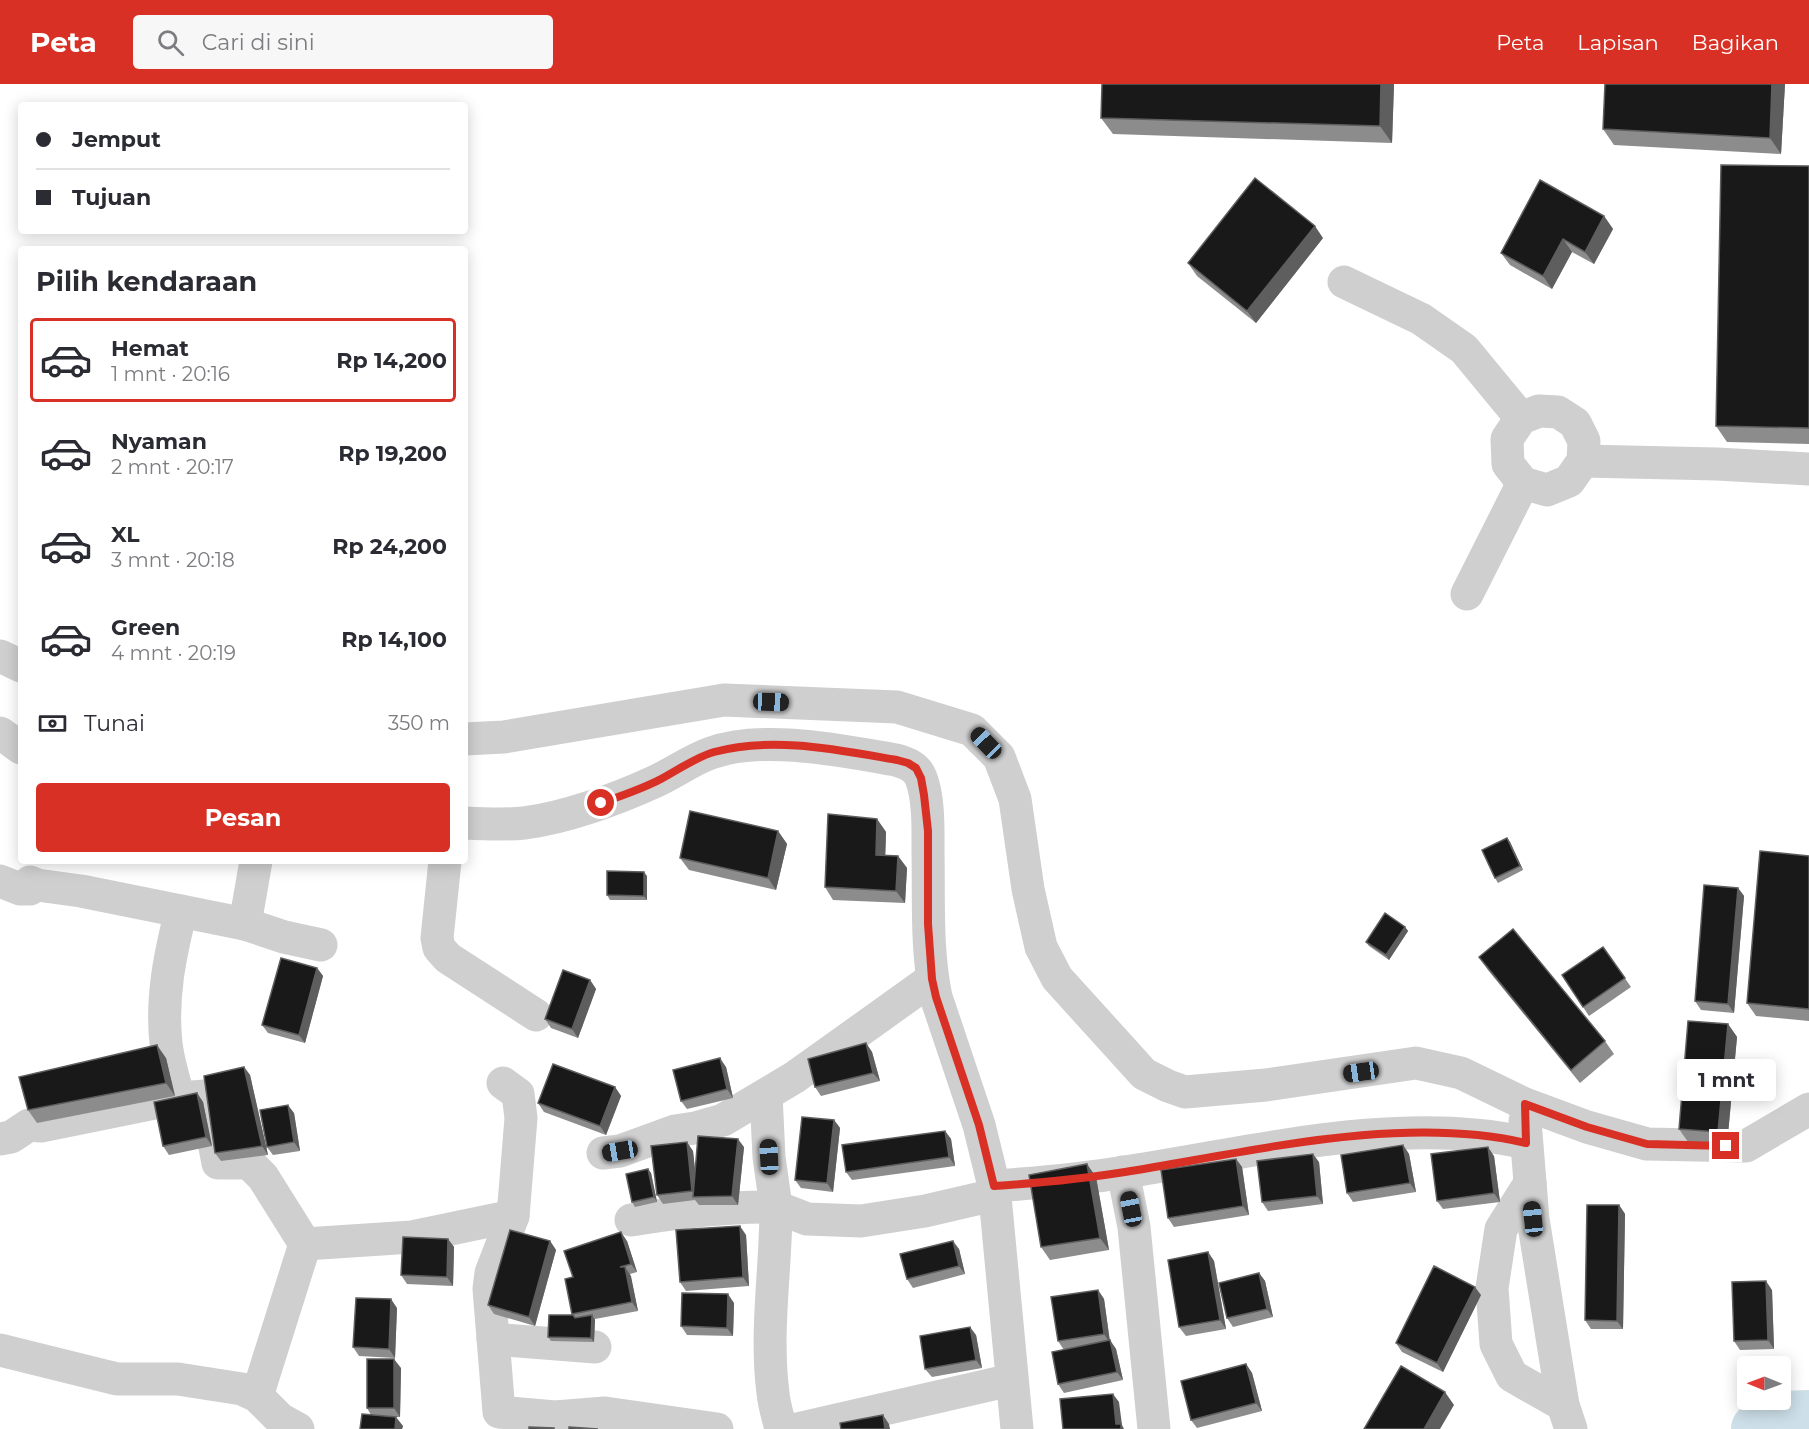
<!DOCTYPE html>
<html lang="id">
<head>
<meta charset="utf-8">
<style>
	:root { --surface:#fff; --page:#f7f7f7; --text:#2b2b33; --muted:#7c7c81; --line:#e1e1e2; --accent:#d93025 }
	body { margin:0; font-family:Montserrat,sans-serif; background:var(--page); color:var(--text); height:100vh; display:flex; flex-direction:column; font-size:22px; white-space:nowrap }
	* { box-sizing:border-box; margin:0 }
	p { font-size:20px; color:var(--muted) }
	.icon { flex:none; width:33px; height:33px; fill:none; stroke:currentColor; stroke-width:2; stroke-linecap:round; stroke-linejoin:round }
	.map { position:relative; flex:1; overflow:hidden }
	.details { position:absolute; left:18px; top:162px; width:450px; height:618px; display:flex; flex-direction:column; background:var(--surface); border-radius:6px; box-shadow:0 3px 15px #0003 }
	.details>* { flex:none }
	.banner { position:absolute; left:18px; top:18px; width:450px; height:132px; border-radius:6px; box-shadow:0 3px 15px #0003; display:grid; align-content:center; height:132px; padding:0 18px; background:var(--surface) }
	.needle { width:39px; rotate:271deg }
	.tools { position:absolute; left:1737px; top:1272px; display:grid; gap:12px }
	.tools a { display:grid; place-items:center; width:54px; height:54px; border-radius:6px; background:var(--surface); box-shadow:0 3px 15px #0003; font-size:30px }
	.end { position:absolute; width:27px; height:27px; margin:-14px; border:8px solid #d93025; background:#fff; box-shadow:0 0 0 3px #fff }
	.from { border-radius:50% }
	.bubble { position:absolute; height:42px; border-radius:6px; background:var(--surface); box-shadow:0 3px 15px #0003; font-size:20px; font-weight:700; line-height:42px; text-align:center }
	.car { position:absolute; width:18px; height:36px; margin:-18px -9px; border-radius:8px; box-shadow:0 0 4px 2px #0007; background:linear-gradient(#222 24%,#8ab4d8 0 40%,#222 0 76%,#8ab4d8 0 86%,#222 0) }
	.banner b { display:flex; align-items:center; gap:21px; height:57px; font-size:22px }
	.banner b+b { border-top:2px solid var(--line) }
	.banner i { width:15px; height:15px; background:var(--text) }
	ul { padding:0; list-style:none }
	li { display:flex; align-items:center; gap:18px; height:84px; margin:0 12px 9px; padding:0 6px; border:3px solid transparent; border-radius:6px }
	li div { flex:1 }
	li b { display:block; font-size:22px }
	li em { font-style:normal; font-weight:700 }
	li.active { border-color:var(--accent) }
	li>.icon { width:54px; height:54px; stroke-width:1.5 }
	h2 { padding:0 18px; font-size:27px; line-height:72px }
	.pay { display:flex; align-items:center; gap:15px; height:66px; padding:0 18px; font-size:22px }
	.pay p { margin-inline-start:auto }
	.button { display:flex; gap:12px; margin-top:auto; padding:12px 18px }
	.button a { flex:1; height:69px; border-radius:6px; background:var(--accent); color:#fff; font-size:24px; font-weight:700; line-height:69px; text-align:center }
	header { display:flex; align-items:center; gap:36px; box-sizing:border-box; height:84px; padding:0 30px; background:var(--accent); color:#fff }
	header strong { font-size:28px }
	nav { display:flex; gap:33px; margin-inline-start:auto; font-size:21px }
	.search { width:420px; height:54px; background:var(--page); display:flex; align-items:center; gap:15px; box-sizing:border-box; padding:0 21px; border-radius:6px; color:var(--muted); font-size:22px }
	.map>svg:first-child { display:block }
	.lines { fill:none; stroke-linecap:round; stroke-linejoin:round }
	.river { stroke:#cddfe9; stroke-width:54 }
	.minor { stroke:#cfcfcf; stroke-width:33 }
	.wall { fill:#8c8c8c }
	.shaded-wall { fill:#5e5e5e }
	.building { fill:#191919; stroke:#5e5e5e; stroke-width:1.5 }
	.route { stroke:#d93025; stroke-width:8 }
</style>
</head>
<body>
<header>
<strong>Peta</strong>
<div class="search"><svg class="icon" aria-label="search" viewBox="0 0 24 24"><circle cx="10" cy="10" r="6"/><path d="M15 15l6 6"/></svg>Cari di sini</div>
<nav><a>Peta</a><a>Lapisan</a><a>Bagikan</a></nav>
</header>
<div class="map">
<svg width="1809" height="1345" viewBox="0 0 1809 1345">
	<rect width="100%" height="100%" fill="#fff"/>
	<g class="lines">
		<!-- river -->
		<path class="river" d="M1758 1345 1782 1334 1809 1333"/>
		<!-- minor -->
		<g class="minor">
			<path d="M1344 198 1421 235 1464 265 1521 334"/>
			<path d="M1539 327 1558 328 1575 339 1584 357 1583 377 1569 397 1547 406 1523 399 1508 380 1507 355 1521 334Z"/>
			<path d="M1583 377 1717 380 1809 385"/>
			<path d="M1467 510 1523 399"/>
			<path d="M0 572 21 582"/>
			<path d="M0 649 21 664"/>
			<path d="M465 655 504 653 724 616 897 623 972 646 999 673 1015 715 1028 805 1041 863 1057 894 1144 990 1168 1002 1185 1008 1266 1001 1416 979 1461 989 1525 1020 1587 1043 1647 1060 1746 1062 1809 1025"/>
			<path d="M465 739C485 740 505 741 524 739 565 734 617 715 654 698 674 689 691 676 711 669 763 650 843 667 896 676 907 679 917 683 921 694 929 714 928 746 928 767 929 816 926 865 936 913L979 1041 994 1102 1017 1345"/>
			<path d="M256 777 245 840 284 853 321 861"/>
			<path d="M445 777 437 854 439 864 448 874 536 931"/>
			<path d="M0 797 20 805H30V798L37 801 81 807 245 840"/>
			<path d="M181 827C170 871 161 914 166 959 168 978 174 996 179 1014L205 1012 218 1079H249L263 1093 305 1160 257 1312"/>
			<path d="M503 999 518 1010 521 1034 513 1132 491 1189 489 1205 499 1328 555 1333 605 1329 717 1345"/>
			<path d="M1525 1037 1533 1135 1563 1321 1571 1345"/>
			<path d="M0 1055 11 1053 29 1041 41 1042 179 1014"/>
			<path d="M603 1069 620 1067 675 1047 695 1044 723 1036 795 993 932 895"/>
			<path d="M1123 1088 1134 1143 1154 1345"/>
			<path d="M1530 1099 1501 1145 1492 1204 1496 1260 1512 1292 1563 1321"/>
			<path d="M994 1102C1038 1099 1082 1095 1125 1088 1250 1069 1401 1030 1526 1059"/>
			<path d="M631 1136C679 1128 727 1122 776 1123L769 1073 766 1011"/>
			<path d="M305 1160 412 1153 513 1132"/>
			<path d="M493 1255 595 1263"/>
			<path d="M0 1266 117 1295H178L242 1305 257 1312 280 1335 298 1345"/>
			<path d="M781 1345C778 1333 774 1321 773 1309 765 1247 776 1185 776 1123L807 1135 861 1137 925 1127 994 1111"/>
			<path d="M797 1345 1011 1296"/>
		</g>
	</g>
	<!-- wall -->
	<g class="wall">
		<path d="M1394 0 1392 59 1113 50 1101 34Z"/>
		<path d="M1785 0 1781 70 1614 61 1603 45Z"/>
		<path d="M1809 82V360L1727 358 1716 342Z"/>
		<path d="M1604 132 1613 145 1594 180 1572 168 1552 205 1510 181 1501 169Z"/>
		<path d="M1323 154 1256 239 1197 192 1188 179Z"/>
		<path d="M877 735 886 748 885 771 898 772 907 784 905 819 833 816 825 803Z"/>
		<path d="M778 747 787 760 776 806 689 786 680 774Z"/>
		<path d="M1507 754 1510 758 1523 786 1498 799 1495 794Z"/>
		<path d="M1809 772V937L1756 932 1747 919Z"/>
		<path d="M647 792V816H610L607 811Z"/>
		<path d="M1738 804 1744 812 1734 929 1701 926 1695 917Z"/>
		<path d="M1405 843 1408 847 1389 876 1369 862 1366 858Z"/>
		<path d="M1603 863 1631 903 1589 932 1562 891Z"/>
		<path d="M1479 873 1605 957 1614 970 1580 999 1488 886Z"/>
		<path d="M317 884 323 892 305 959 268 949 262 941Z"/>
		<path d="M590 896 596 905 578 954 551 944 545 935Z"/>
		<path d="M1728 940 1737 953 1727 1061 1688 1058 1679 1045Z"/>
		<path d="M866 959 872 968 880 997 821 1012 815 1003Z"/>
		<path d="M166 974 175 1012 37 1039 28 1026Z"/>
		<path d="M244 983 250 991 268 1071 221 1077 215 1069Z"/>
		<path d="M726 983 733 1014 687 1025 681 1017Z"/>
		<path d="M615 1003 621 1012 606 1051 544 1028 538 1019Z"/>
		<path d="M197 1009 203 1018 212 1062 169 1071 163 1062Z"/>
		<path d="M294 1029 300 1067 273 1071 267 1063Z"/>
		<path d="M834 1036 840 1044 833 1108 801 1104 795 1096Z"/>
		<path d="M945 1047 951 1055 955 1082 852 1096 846 1088Z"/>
		<path d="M1403 1061 1409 1070 1416 1108 1353 1118 1347 1109Z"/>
		<path d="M744 1063 738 1121H699L695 1116 663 1120 657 1111 693 1067 695 1088Z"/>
		<path d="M1494 1072 1500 1118 1443 1125 1437 1117Z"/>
		<path d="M1236 1075 1242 1083 1249 1131 1174 1143 1168 1134Z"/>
		<path d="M1319 1078 1323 1120 1268 1127 1262 1118Z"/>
		<path d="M648 1085 651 1089 657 1118 635 1123 632 1118Z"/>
		<path d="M1096 1093 1109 1166 1050 1176 1041 1163Z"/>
		<path d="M1619 1121 1625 1130 1623 1245H1591L1585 1236Z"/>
		<path d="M746 1151 749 1202 686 1207 680 1198Z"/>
		<path d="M448 1155 454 1163 453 1202 407 1200 401 1191Z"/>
		<path d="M550 1157 556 1166 535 1242 494 1230 488 1221Z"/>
		<path d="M627 1157 637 1188 630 1190 638 1227 595 1235 594 1258 551 1257 548 1253 573 1231 572 1230 573 1193Z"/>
		<path d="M959 1165 965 1190 913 1204 907 1195Z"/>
		<path d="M1208 1168 1214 1177 1226 1245 1186 1252 1179 1243Z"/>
		<path d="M1259 1189 1265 1197 1273 1233 1233 1243 1227 1234Z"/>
		<path d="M1098 1206 1104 1215 1110 1257 1116 1265 1123 1296 1064 1309 1058 1300 1064 1266 1058 1257Z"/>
		<path d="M1772 1206 1774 1265 1740 1266 1734 1257Z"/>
		<path d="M1481 1211 1443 1288 1402 1268 1396 1259Z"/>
		<path d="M734 1219 733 1252 687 1251 681 1242Z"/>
		<path d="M397 1224 395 1274 359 1272 353 1263Z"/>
		<path d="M976 1251 982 1284 932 1293 925 1285Z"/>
		<path d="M1246 1280 1252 1289 1262 1327 1197 1344 1191 1336Z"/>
		<path d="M401 1284 400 1333H393L403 1342 402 1345H360L371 1331 367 1324Z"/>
	</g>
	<!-- shaded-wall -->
	<g class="shaded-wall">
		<path d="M1381 0H1394L1392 59 1380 42Z"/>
		<path d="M1772 0H1785L1781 70 1770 54Z"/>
		<path d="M1604 132 1613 145 1594 180 1585 168Z"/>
		<path d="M1315 142 1323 154 1256 239 1247 227Z"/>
		<path d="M1563 155 1572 168 1552 205 1543 192Z"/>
		<path d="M877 735 886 748 885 783 876 771Z"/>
		<path d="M778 747 787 760 776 806 768 794Z"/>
		<path d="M1507 754 1510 758 1523 786 1520 782Z"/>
		<path d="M898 772 907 784 905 819 896 807Z"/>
		<path d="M644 788 647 792V816L644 812Z"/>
		<path d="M1738 804 1744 812 1734 929 1728 920Z"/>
		<path d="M1405 843 1408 847 1389 876 1386 871Z"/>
		<path d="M317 884 323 892 305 959 299 951Z"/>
		<path d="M590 896 596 905 578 954 572 945Z"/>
		<path d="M1728 940 1737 953 1727 1061 1718 1048Z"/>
		<path d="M866 959 872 968 880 997 873 989Z"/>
		<path d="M157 961 166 974 175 1012 166 999Z"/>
		<path d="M720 974 726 983 733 1014 727 1005Z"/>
		<path d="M244 983 250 991 268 1071 262 1062Z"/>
		<path d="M615 1003 621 1012 606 1051 600 1042Z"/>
		<path d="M197 1009 203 1018 212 1062 206 1053Z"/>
		<path d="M288 1021 294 1029 300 1067 294 1058Z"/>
		<path d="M834 1036 840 1044 833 1108 827 1099Z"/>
		<path d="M945 1047 951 1055 955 1082 949 1073Z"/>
		<path d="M738 1055 744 1063 738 1121 732 1112Z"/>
		<path d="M687 1058 693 1067 698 1113H696L692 1107Z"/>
		<path d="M1403 1061 1409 1070 1416 1108 1410 1099Z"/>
		<path d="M1488 1063 1494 1072 1500 1118 1494 1109Z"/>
		<path d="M1313 1070 1319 1078 1323 1120 1317 1112Z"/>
		<path d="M1236 1075 1242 1083 1249 1131 1243 1122Z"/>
		<path d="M1087 1080 1096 1093 1109 1166 1100 1154Z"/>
		<path d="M648 1085 651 1089 657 1118 654 1113Z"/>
		<path d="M1619 1121 1625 1130 1623 1245 1617 1237Z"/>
		<path d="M740 1142 746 1151 749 1202 743 1193Z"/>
		<path d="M621 1148 627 1157 637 1188 631 1180Z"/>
		<path d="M448 1155 454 1163 453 1202 447 1193Z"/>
		<path d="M550 1157 556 1166 535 1242 529 1233Z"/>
		<path d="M953 1157 959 1165 965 1190 959 1182Z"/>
		<path d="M1208 1168 1214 1177 1226 1245 1220 1236Z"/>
		<path d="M625 1183 631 1192 638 1227 632 1218Z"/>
		<path d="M1259 1189 1265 1197 1273 1233 1267 1225Z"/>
		<path d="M1766 1197 1772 1206 1774 1265 1768 1256Z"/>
		<path d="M1475 1203 1481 1211 1443 1288 1437 1279Z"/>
		<path d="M1098 1206 1104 1215 1110 1259 1104 1250Z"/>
		<path d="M728 1210 734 1219 733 1252 727 1244Z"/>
		<path d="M391 1215 397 1224 395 1274 389 1265Z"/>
		<path d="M592 1231 595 1236 594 1258 591 1254Z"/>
		<path d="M970 1243 976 1251 982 1284 976 1276Z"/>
		<path d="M1110 1256 1116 1265 1123 1296 1117 1288Z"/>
		<path d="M394 1275 401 1284 400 1333 394 1324Z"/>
		<path d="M1246 1280 1252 1289 1262 1327 1256 1319Z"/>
		<path d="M1445 1308 1454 1321 1440 1345H1424Z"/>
		<path d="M1113 1310 1119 1318 1122 1341 1124 1345H1120L1116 1340Z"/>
		<path d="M883 1331 889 1340 890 1345H885Z"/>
		<path d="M396 1333 403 1342 402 1345H395Z"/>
	</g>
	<!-- building -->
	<g class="building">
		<path d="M1102 0H1381L1380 42 1101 34Z"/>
		<path d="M1605 0H1772L1770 54 1603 45Z"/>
		<path d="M1721 81 1809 82V344L1716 342Z"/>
		<path d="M1255 94 1315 142 1247 227 1188 179Z"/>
		<path d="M1540 96 1604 132 1585 168 1563 155 1543 192 1501 169Z"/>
		<path d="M690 727 778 747 768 794 680 774Z"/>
		<path d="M828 730 877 735 876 771 898 772 896 807 825 803Z"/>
		<path d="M1507 754 1520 782 1495 794 1482 766Z"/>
		<path d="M1760 767 1809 772V925L1747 919Z"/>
		<path d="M607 787 644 788V812L607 811Z"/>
		<path d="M1704 801 1738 804 1728 920 1695 917Z"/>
		<path d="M1385 829 1405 843 1386 871 1366 858Z"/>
		<path d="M1513 845 1605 957 1571 986 1479 873Z"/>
		<path d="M1603 863 1625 894 1583 923 1562 891Z"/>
		<path d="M281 874 317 884 299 951 262 941Z"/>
		<path d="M563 886 590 896 572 945 545 935Z"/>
		<path d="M1688 937 1728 940 1718 1048 1679 1045Z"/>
		<path d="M866 959 873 989 815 1003 808 975Z"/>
		<path d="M157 961 166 999 28 1026 19 993Z"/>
		<path d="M720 974 727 1005 681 1017 673 986Z"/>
		<path d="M553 980 615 1003 600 1042 538 1019Z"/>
		<path d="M244 983 262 1062 215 1069 204 992Z"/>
		<path d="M197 1009 206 1053 163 1062 154 1018Z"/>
		<path d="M288 1021 294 1058 267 1063 260 1026Z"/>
		<path d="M802 1033 834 1036 827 1099 795 1096Z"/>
		<path d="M945 1047 949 1073 846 1088 842 1061Z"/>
		<path d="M698 1052 738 1055 732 1112 693 1113Z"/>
		<path d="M687 1058 692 1107 657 1111 651 1062Z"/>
		<path d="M1403 1061 1410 1099 1347 1109 1341 1071Z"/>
		<path d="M1488 1063 1494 1109 1437 1117 1431 1070Z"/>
		<path d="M1313 1070 1317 1112 1262 1118 1257 1077Z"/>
		<path d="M1236 1075 1243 1122 1168 1134 1161 1086Z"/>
		<path d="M1087 1080 1100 1154 1041 1163 1029 1091Z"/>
		<path d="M648 1085 654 1113 632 1118 626 1090Z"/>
		<path d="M1587 1121H1619L1617 1237 1585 1236Z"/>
		<path d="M740 1142 743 1193 680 1198 676 1146Z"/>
		<path d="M510 1146 550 1157 529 1233 488 1221Z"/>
		<path d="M621 1148 631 1180 620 1183H625L632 1218 572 1230 565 1195 573 1193 564 1167Z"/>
		<path d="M403 1153 448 1155 447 1193 401 1191Z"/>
		<path d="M953 1157 959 1182 907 1195 900 1170Z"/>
		<path d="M1208 1168 1220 1236 1179 1243 1168 1176Z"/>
		<path d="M1434 1182 1475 1203 1437 1279 1396 1259Z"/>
		<path d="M1259 1189 1267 1225 1227 1234 1219 1199Z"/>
		<path d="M1766 1197 1768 1256 1734 1257 1732 1198Z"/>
		<path d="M1098 1206 1104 1250 1058 1257 1051 1213Z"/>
		<path d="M682 1209 728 1210 727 1244 681 1242Z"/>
		<path d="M356 1214 391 1215 389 1265 353 1263Z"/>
		<path d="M549 1231H573L575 1234 592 1231 591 1254 548 1253Z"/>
		<path d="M970 1243 976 1276 925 1285 920 1252Z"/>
		<path d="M1110 1256 1117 1288 1058 1300 1052 1268Z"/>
		<rect x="367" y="1275" width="27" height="49"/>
		<path d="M1246 1280 1256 1319 1191 1336 1181 1297Z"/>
		<path d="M1401 1282 1445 1308 1424 1345H1364Z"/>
		<path d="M1113 1310 1116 1340H1121V1345H1063L1060 1315Z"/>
		<path d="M362 1330 396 1333 395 1345H360Z"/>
		<path d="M883 1331 885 1345H841L840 1339Z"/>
		<path d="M529 1343 554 1344V1345H529Z"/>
		<path d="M569 1343 598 1345H569Z"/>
	</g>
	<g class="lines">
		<!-- route -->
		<path class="route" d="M601 719C621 712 642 705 661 695 678 686 696 673 714 668 773 652 838 666 897 676L908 679 916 684 921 694 924 711 928 747V840L932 895 936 913 979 1041 994 1102C1038 1099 1082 1095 1125 1088 1250 1068 1401 1030 1526 1059L1525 1020 1587 1043 1647 1060 1726 1062"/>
	</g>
</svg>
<div class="tools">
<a><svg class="needle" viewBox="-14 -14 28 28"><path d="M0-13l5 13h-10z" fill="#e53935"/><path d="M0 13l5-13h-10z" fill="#7c7c81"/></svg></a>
</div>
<i class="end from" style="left:601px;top:719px"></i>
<i class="end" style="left:1726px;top:1062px"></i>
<div class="bubble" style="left:1677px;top:975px;width:99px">1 mnt</div>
<i class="car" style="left:771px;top:618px;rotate:92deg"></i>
<i class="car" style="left:986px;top:659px;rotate:316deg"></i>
<i class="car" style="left:1361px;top:988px;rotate:262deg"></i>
<i class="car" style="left:620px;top:1067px;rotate:261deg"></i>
<i class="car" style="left:769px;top:1073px;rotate:357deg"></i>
<i class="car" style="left:1131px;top:1125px;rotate:349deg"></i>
<i class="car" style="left:1533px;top:1135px;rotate:354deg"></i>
<div class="banner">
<b><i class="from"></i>Jemput</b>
<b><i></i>Tujuan</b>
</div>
<section class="details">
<h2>Pilih kendaraan</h2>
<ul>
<li class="active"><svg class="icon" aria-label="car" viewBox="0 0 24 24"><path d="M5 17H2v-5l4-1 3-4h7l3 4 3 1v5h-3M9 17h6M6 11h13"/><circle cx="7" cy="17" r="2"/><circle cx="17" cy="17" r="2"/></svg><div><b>Hemat</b><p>1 mnt · 20:16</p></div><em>Rp 14,200</em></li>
<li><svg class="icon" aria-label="car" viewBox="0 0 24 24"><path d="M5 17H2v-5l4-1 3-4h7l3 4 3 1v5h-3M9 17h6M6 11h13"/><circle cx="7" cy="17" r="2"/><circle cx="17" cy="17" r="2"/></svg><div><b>Nyaman</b><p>2 mnt · 20:17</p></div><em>Rp 19,200</em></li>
<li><svg class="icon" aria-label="car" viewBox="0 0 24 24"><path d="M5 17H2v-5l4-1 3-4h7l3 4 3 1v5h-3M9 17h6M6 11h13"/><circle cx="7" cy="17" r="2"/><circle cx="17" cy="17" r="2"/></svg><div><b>XL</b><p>3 mnt · 20:18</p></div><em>Rp 24,200</em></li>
<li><svg class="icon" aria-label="car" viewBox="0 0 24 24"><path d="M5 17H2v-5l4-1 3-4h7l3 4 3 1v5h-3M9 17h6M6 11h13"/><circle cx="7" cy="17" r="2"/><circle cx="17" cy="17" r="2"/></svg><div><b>Green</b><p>4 mnt · 20:19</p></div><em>Rp 14,100</em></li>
</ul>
<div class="pay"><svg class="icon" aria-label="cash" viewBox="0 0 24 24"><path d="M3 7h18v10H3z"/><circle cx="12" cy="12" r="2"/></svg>Tunai<p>350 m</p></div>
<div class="button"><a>Pesan</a></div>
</section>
</div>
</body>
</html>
